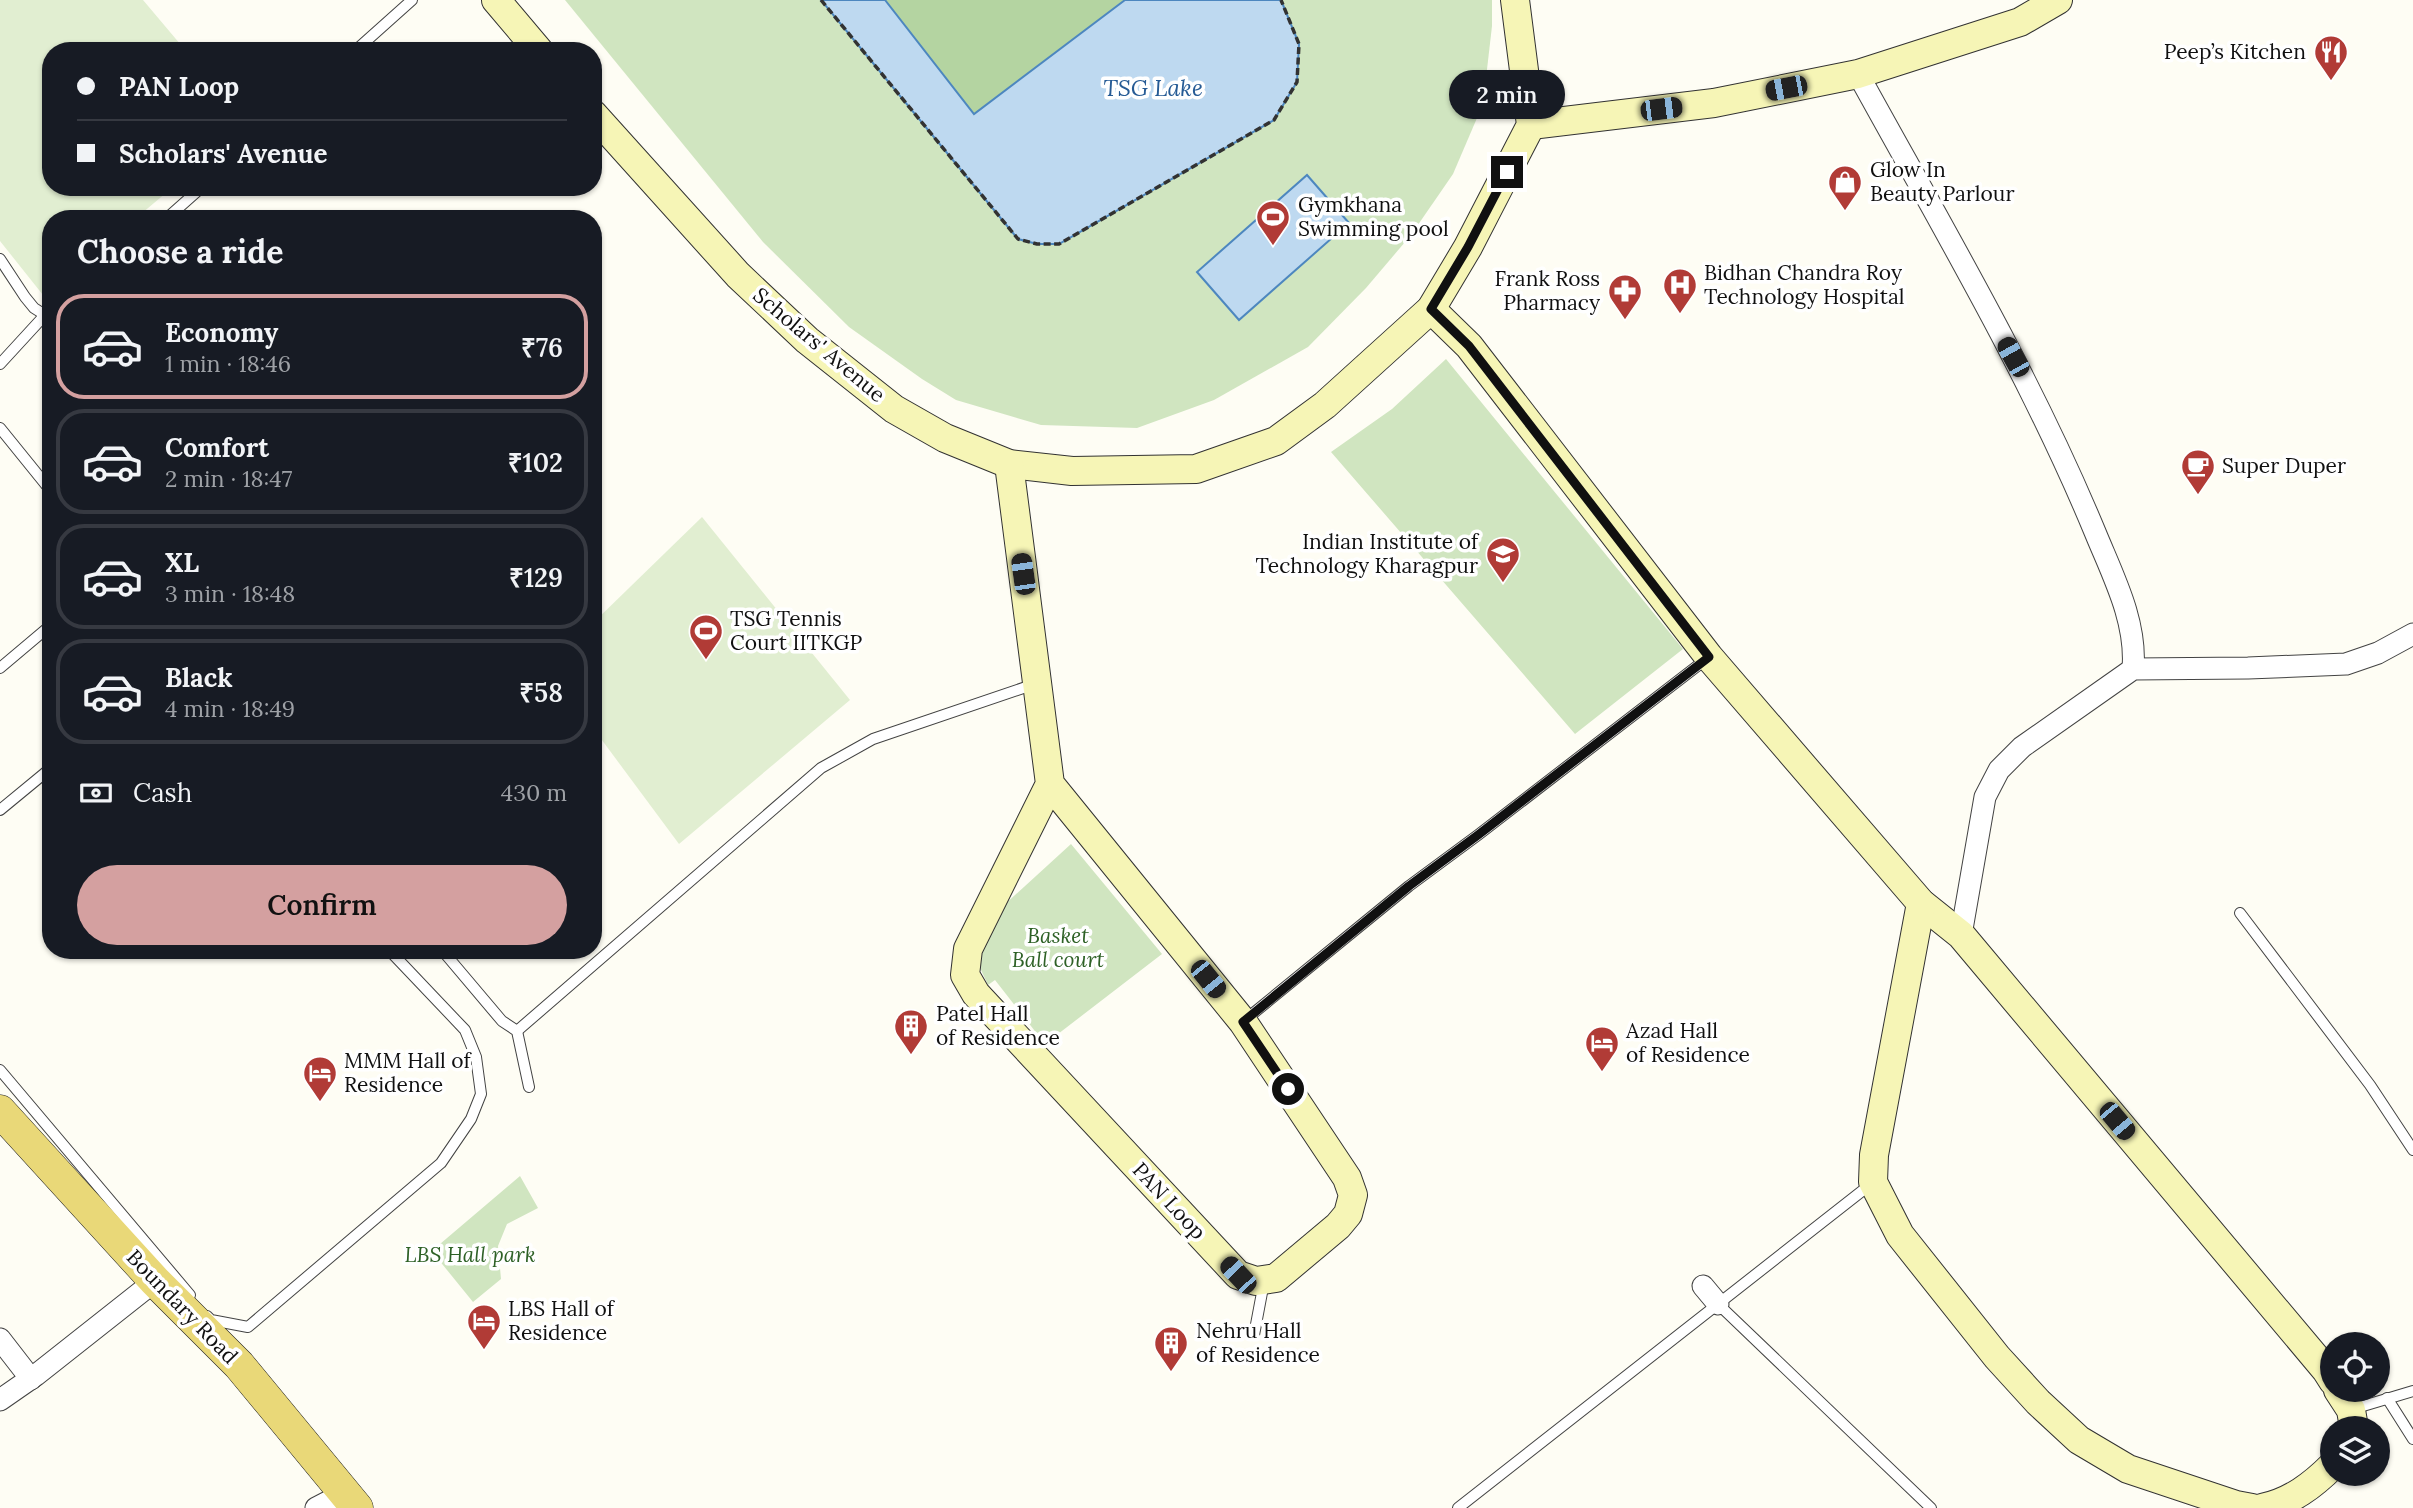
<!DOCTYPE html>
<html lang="en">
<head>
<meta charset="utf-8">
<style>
	:root { --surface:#171b24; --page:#242831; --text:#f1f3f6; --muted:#9ea1a6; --line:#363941; --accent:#d4a0a0 }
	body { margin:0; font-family:Lora,serif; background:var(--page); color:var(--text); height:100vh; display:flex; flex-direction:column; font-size:26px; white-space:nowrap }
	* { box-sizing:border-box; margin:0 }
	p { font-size:23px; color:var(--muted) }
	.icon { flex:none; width:38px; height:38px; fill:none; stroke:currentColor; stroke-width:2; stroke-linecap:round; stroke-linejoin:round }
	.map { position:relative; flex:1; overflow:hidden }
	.sheet { position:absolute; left:42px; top:210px; width:560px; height:749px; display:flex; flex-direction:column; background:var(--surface); border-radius:28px; box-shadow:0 2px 5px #0004 }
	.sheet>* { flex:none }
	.banner { position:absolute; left:42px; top:42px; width:560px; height:154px; border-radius:28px; box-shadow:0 2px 5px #0004; display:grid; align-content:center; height:154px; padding:0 35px; background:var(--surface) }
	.buttons { position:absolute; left:2320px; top:1332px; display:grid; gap:14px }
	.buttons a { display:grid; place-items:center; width:70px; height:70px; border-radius:50%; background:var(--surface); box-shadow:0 2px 5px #0004; font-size:35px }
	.end { position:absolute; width:32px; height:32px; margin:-16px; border:9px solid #101010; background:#fff; box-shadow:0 0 0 4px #fff }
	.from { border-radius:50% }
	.bubble { position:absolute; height:49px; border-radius:24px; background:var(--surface); box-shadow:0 2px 5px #0004; font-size:23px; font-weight:600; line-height:49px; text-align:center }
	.car { position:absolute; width:21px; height:42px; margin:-21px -10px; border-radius:9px; box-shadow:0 0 5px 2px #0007; background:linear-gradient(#222 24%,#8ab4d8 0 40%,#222 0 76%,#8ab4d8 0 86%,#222 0) }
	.banner b { display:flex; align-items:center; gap:24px; height:66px; font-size:26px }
	.banner b+b { border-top:2px solid var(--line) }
	.banner i { width:18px; height:18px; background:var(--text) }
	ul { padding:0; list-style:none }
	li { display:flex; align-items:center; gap:21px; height:105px; margin:0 14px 10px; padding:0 21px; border:4px solid var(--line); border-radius:28px }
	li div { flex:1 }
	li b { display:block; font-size:26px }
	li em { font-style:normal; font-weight:600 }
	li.active { border-color:var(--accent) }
	li>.icon { width:63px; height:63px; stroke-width:1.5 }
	h2 { padding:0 35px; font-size:32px; line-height:84px }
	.pay { display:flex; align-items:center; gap:18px; height:77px; padding:0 35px; font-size:26px }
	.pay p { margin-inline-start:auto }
	.primary-button { display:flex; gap:14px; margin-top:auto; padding:14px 35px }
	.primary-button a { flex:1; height:80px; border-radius:42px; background:var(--accent); color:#111; font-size:28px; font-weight:600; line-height:80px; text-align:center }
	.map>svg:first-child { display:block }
	.green { fill:#d0e5c0 }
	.forest { fill:#b4d4a1 }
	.pitch { fill:#e1eed1 }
	.water { fill:#bed9f0; stroke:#4d87bf; stroke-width:2 }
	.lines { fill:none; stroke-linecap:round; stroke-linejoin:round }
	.lane-casing { stroke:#434343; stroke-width:12 }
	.street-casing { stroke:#434343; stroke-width:23 }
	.secondary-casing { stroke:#323232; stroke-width:30 }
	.primary-casing { stroke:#212121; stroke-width:33 }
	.path { stroke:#323232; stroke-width:3.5; stroke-dasharray:7 3.5; stroke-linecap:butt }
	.lane { stroke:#fff; stroke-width:10 }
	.street { stroke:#fff; stroke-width:21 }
	.secondary { stroke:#f6f5b6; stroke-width:28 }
	.primary { stroke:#e9d878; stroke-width:32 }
	.route { stroke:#101010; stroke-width:9 }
	.labels { text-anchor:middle; stroke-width:7; stroke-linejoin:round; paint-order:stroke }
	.poi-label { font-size:21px; fill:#101010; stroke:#fff; text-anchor:start }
	.street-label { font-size:21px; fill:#101010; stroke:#fff }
	.park-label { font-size:21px; font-style:italic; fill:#2e6126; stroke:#fff }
	.water-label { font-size:23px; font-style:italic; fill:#265b95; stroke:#fff }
</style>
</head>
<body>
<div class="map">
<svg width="2413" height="1508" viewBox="0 0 2413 1508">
	<rect width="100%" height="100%" fill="#fefdf4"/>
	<!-- green -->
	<g class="green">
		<path d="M565 0H1492V26L1483 104 1453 174 1411 235 1366 288 1308 347 1214 400 1137 428 1041 425 956 400 922 379 849 327 763 242Z"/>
		<path d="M1446 359 1683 649 1575 734 1331 452 1392 409Z"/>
		<path d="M1071 844 1162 954 1045 1044 995 980 988 985 975 957 991 917Z"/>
		<path d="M520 1176 538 1208 507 1224 498 1246 501 1279 473 1302 434 1254 440 1244Z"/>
	</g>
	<!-- forest -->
	<path class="forest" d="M885 0H1125L974 114Z"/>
	<!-- pitch -->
	<g class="pitch">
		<path d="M0 0H143L186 51H51V187H173L135 219H51V288L43 295 0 241Z"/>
		<path d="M702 517 850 700 679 844 593 728V623Z"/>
	</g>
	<!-- water -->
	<g class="water">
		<path d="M821 0H885L974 114 1125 0H1281L1299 44 1297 82 1274 120 1059 244H1037L1018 239Z"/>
		<path d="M1307 175 1349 223 1239 320 1197 272Z"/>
	</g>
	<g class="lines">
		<!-- lane casing -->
		<g class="lane-casing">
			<g id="lane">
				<path d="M355 51 412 0"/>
				<path d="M166 219 202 187"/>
				<path d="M0 259 25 297 34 308 45 315 51 313"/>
				<path d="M0 364 45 315"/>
				<path d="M0 428 51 491"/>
				<path d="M0 668 51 625"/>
				<path d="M0 810 51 768"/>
				<path d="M2240 913 2370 1085 2413 1150"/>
				<path d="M442 950 502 1021 517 1031 529 1087"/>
				<path d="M1245 1020 1409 886 1478 835 1709 657"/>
				<path d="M517 1031 821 768 873 739 1035 684"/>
				<path d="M0 1070 190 1295"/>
				<path d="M1718 1304 1931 1508"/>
				<path d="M207 1316 211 1320 248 1327 441 1163 471 1119 481 1094 476 1057 465 1030 389 950"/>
				<path d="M1254 1335 1264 1282"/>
				<path d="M2387 1398 2413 1439"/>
				<path d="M2353 1409 2413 1391"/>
				<path d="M1458 1508 1871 1184"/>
			</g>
		</g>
		<!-- street casing -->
		<g class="street-casing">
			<g id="street">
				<path d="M1858 74C1941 225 2029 373 2095 532 2113 576 2137 621 2133 669"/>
				<path d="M1961 935 1985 797 1999 770 2022 747 2133 669 2248 668 2346 664 2378 653 2413 634"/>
				<path d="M1703 1286 1718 1304"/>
				<path d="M0 1339 31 1379"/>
				<path d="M0 1400 36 1375 155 1281"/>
				<path d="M316 1508 345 1493"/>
			</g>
		</g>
		<!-- secondary casing -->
		<g class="secondary-casing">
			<g id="secondary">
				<path d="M496 0 539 51"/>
				<path d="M593 114 738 275 807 340 894 409 945 438 1009 464 1072 471 1196 469 1276 441 1325 405 1431 309 1468 247 1531 125 1515 0"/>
				<path d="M1531 125 1714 103 1858 74 2020 22 2058 0"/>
				<path d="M1431 309 1469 346 1709 657 1921 903 1961 935 2326 1370 2333 1381"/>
				<path d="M1009 464 1050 784 968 949 965 975 976 994 1238 1275 1256 1281 1276 1278 1338 1226 1348 1214 1353 1195 1347 1178 1243 1022 1050 784"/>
				<path d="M1921 903 1874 1155 1873 1182 1900 1235 1997 1357 2038 1402 2079 1440 2128 1469 2236 1505 2252 1508"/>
				<path d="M2338 1390 2351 1410 2354 1428"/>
				<path d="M2262 1508C2291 1502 2313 1485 2333 1465"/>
			</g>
		</g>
		<!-- primary casing -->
		<g class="primary-casing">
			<path id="primary" d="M0 1111 155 1281 239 1365 357 1508"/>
		</g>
		<!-- path -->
		<path class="path" d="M821 0 1018 239 1037 244H1059L1274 120 1297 82 1299 44 1281 0"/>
		<!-- lane -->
		<use href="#lane" class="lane"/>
		<!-- street -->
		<use href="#street" class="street"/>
		<!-- secondary -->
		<use href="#secondary" class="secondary"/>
		<!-- primary -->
		<use href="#primary" class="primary"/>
	</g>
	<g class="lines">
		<!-- route -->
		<path class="route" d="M1288 1089 1243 1022 1409 886 1478 835 1709 657 1469 346 1431 309 1468 247 1507 172"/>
	</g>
	<!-- icons -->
	<defs>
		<g id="restaurant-pin" transform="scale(1.75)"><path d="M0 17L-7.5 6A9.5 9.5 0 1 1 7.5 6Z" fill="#b13b36" stroke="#fff"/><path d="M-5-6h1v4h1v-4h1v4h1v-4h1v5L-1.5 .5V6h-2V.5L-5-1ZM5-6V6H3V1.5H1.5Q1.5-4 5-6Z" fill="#fff"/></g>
		<g id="shop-pin" transform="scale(1.75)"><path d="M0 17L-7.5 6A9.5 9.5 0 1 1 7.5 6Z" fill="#b13b36" stroke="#fff"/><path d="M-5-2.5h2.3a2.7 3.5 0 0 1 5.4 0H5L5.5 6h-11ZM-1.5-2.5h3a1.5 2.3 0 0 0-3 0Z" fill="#fff"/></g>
		<g id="stadium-pin" transform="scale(1.75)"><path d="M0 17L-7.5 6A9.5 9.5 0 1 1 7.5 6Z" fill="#b13b36" stroke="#fff"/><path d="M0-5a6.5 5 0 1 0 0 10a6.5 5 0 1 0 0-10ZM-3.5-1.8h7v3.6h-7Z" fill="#fff"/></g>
		<g id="hospital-pin" transform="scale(1.75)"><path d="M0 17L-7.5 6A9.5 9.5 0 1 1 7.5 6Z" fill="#b13b36" stroke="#fff"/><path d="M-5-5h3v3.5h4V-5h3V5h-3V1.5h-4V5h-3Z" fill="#fff"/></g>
		<g id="pharmacy-pin" transform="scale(1.75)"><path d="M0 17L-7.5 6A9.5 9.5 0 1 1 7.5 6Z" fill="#b13b36" stroke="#fff"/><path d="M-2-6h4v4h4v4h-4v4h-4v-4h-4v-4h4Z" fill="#fff"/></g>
		<g id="cafe-pin" transform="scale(1.75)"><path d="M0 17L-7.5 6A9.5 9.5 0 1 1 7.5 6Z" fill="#b13b36" stroke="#fff"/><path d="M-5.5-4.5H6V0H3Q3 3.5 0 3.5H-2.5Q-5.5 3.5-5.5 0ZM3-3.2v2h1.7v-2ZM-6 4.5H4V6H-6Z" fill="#fff"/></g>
		<g id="university-pin" transform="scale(1.75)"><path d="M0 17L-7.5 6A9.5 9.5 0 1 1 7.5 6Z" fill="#b13b36" stroke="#fff"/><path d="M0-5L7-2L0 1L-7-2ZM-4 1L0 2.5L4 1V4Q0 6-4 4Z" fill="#fff"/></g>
		<g id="building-pin" transform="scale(1.75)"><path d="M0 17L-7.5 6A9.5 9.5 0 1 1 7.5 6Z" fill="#b13b36" stroke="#fff"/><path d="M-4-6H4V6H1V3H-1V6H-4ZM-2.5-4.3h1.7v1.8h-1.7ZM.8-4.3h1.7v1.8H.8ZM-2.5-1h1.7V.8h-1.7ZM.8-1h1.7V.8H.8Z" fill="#fff"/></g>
		<g id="hotel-pin" transform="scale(1.75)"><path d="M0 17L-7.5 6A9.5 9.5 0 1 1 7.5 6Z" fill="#b13b36" stroke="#fff"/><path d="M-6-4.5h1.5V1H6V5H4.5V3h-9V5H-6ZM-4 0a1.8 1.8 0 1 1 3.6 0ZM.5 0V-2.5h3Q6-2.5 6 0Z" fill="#fff"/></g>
	</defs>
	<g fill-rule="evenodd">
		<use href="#restaurant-pin" x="2331" y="52"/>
		<use href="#shop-pin" x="1845" y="182"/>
		<use href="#stadium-pin" x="1273" y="217"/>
		<use href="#hospital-pin" x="1680" y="285"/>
		<use href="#pharmacy-pin" x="1625" y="291"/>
		<use href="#cafe-pin" x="2198" y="466"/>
		<use href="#university-pin" x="1503" y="554"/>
		<use href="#stadium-pin" x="706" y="631"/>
		<use href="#building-pin" x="911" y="1026"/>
		<use href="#hotel-pin" x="1602" y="1043"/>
		<use href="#hotel-pin" x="320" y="1073"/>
		<use href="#hotel-pin" x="484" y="1321"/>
		<use href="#building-pin" x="1171" y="1343"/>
	</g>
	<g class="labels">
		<!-- poi labels -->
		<g class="poi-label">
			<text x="2306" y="59" text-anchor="end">Peep’s Kitchen</text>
			<text x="1870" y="177">Glow In<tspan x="1870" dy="24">Beauty Parlour</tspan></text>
			<text x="1298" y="212">Gymkhana<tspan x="1298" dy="24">Swimming pool</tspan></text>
			<text x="1704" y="280">Bidhan Chandra Roy<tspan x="1704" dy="24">Technology Hospital</tspan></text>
			<text x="1600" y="286" text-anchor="end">Frank Ross<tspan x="1600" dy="24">Pharmacy</tspan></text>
			<text x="2222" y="473">Super Duper</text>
			<text x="1478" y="549" text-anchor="end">Indian Institute of<tspan x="1478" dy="24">Technology Kharagpur</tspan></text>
			<text x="730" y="626">TSG Tennis<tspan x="730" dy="24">Court IITKGP</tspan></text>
			<text x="936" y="1021">Patel Hall<tspan x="936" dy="24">of Residence</tspan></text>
			<text x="1626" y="1038">Azad Hall<tspan x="1626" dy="24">of Residence</tspan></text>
			<text x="344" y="1068">MMM Hall of<tspan x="344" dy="24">Residence</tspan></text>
			<text x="508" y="1316">LBS Hall of<tspan x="508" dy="24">Residence</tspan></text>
			<text x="1196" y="1338">Nehru Hall<tspan x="1196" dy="24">of Residence</tspan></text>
		</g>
		<!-- street labels -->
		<g class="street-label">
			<text transform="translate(819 345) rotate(40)" y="7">Scholars' Avenue</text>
			<text transform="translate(1169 1201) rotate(47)" y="7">PAN Loop</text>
			<text transform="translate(182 1307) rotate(46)" y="7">Boundary Road</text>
		</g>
		<!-- park labels -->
		<g class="park-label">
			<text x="1058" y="943">Basket<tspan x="1058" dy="24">Ball court</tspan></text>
			<text x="470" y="1262">LBS Hall park</text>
		</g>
		<!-- water labels -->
		<g class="water-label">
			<text x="1153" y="96">TSG Lake</text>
		</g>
	</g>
</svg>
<div class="buttons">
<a><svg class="icon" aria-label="locate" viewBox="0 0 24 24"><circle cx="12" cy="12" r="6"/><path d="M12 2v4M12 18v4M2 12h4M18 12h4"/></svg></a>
<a><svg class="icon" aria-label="layers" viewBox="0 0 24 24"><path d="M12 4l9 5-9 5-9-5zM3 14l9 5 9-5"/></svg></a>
</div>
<i class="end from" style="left:1288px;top:1089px"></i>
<i class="end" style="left:1507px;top:172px"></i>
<div class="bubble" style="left:1449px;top:70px;width:116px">2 min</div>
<i class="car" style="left:1786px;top:88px;rotate:259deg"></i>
<i class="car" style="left:1661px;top:109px;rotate:83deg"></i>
<i class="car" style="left:2013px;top:357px;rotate:331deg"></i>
<i class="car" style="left:1023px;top:574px;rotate:352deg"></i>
<i class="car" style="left:1208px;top:979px;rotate:141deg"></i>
<i class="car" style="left:2117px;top:1121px;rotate:140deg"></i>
<i class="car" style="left:1238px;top:1275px;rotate:317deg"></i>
<div class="banner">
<b><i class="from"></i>PAN Loop</b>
<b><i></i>Scholars' Avenue</b>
</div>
<section class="sheet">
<h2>Choose a ride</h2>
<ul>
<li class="active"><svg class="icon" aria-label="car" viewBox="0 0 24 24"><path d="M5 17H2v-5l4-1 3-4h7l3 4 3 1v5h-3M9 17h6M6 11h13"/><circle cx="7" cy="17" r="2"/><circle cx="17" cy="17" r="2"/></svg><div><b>Economy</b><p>1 min · 18:46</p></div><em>₹76</em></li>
<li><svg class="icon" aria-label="car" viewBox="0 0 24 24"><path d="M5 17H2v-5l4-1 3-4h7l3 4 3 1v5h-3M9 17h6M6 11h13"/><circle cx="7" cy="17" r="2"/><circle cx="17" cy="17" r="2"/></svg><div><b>Comfort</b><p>2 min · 18:47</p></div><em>₹102</em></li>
<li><svg class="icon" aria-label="car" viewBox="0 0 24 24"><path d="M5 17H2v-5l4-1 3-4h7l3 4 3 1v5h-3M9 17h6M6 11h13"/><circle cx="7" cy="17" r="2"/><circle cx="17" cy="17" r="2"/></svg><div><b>XL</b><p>3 min · 18:48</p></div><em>₹129</em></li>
<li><svg class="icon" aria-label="car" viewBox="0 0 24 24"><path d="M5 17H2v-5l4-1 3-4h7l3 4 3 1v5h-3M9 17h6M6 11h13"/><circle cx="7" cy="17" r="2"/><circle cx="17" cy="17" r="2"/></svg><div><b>Black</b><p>4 min · 18:49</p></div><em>₹58</em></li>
</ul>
<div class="pay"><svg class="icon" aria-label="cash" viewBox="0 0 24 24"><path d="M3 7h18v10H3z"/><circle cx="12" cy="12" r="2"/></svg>Cash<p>430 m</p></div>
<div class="primary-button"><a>Confirm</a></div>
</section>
</div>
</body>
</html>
